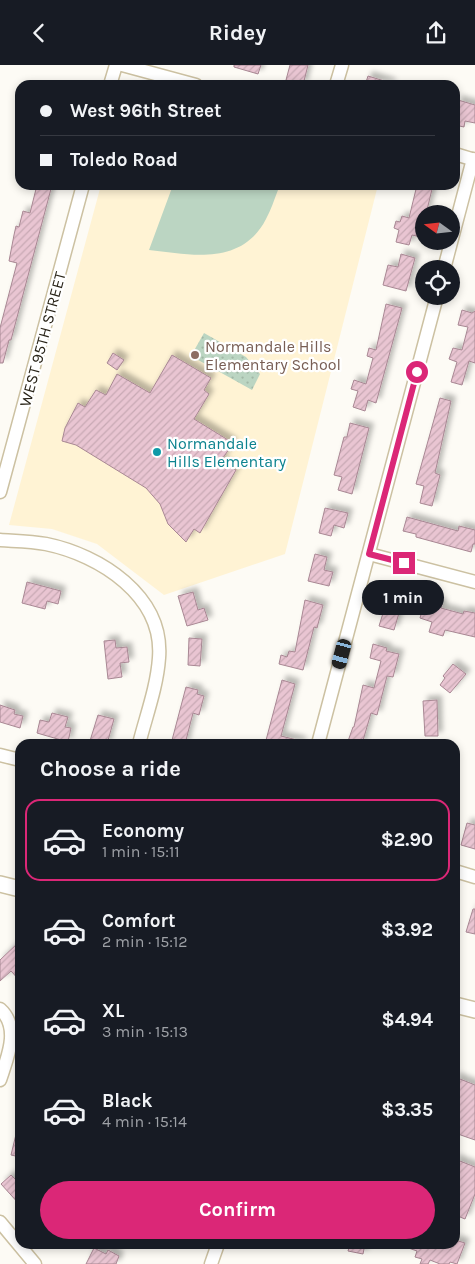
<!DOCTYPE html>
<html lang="en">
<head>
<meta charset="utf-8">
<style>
	:root { --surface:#171b24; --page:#242831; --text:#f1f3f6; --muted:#9ea1a6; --line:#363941; --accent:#db2777 }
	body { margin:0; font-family:Karla,sans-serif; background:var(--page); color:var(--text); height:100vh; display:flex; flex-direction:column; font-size:19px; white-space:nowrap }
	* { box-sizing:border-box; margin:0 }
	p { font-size:16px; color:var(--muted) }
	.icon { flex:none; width:28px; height:28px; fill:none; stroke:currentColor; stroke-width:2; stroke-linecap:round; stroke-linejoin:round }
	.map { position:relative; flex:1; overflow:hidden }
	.drawer { position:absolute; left:15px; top:674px; width:445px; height:510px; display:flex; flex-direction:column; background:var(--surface); border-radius:15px; box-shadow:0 2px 8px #0003 }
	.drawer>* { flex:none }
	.hud { position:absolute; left:15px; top:15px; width:445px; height:110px; border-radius:15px; box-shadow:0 2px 8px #0003; display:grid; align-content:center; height:110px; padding:0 25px; background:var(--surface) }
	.needle { width:32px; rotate:285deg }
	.controls { position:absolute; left:415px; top:140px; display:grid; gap:10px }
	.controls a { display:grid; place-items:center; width:45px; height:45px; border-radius:50%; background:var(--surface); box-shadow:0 2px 8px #0003; font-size:25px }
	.end { position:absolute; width:22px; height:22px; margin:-11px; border:6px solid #db2777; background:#fff; box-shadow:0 0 0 2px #fff }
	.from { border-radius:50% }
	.bubble { position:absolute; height:35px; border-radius:18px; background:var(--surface); box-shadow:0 2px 8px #0003; font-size:16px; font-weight:700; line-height:35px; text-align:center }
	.car { position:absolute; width:15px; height:30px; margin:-15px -8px; border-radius:6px; box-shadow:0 0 4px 1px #0007; background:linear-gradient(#222 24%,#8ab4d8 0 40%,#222 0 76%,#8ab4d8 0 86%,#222 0) }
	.hud b { display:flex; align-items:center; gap:18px; height:48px; font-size:19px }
	.hud b+b { border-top:1px solid var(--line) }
	.hud i { width:12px; height:12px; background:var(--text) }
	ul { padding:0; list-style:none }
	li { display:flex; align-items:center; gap:15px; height:82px; margin:0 10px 8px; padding:0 15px; border:2px solid transparent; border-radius:15px }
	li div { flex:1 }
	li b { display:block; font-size:19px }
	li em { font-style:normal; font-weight:700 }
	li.on { border-color:var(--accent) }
	li>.icon { width:45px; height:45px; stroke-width:1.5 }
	h2 { padding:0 25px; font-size:22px; line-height:60px }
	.action { display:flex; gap:10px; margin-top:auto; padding:10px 25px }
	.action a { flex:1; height:58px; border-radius:30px; background:var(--accent); color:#fff; font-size:20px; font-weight:700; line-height:58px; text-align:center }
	header { display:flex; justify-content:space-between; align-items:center; height:65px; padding:0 25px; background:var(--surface); font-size:22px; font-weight:700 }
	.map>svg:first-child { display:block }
	.built { fill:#fff3d4 }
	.park { fill:url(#park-dots) }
	.pitch { fill:#bbd5c2 }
	.building { fill:url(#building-hatch); stroke:#a88793; filter:url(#shadow) }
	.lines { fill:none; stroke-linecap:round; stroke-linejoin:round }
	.minor-casing { stroke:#ccc1a2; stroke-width:15 }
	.major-casing { stroke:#ccc1a2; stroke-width:18 }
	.minor { stroke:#fff; stroke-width:12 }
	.major { stroke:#fff; stroke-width:15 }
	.route { stroke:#db2777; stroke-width:6 }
	.education-dot { fill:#8d6e63; stroke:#fff; stroke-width:2 }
	.culture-dot { fill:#0f9aa8; stroke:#fff; stroke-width:2 }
	.labels { text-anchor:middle; stroke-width:4.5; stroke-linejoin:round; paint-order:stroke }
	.street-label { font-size:16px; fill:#292418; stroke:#fff }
	.education-label { font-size:16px; fill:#785e54; stroke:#fff; text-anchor:start }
	.culture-label { font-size:16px; fill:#0d838f; stroke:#fff; text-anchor:start }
</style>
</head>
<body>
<header><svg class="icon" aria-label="back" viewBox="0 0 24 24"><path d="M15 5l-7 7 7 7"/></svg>Ridey<svg class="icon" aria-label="share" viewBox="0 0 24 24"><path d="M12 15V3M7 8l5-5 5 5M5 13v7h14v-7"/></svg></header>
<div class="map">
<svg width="475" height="1199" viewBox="0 0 475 1199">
	<defs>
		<pattern id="park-dots" width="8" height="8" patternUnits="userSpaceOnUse" patternTransform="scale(1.25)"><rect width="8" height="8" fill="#bbd5c2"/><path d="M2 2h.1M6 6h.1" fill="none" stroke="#a1b7a6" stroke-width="1.8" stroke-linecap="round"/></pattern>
		<pattern id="building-hatch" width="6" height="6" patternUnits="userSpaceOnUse" patternTransform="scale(1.25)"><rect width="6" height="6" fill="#e9c5d2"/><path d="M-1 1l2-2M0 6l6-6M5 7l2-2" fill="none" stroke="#c8a9b4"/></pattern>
		<filter id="shadow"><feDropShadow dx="4.5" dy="-4.5" stdDeviation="2.5" flood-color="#0004"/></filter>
	</defs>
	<rect width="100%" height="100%" fill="#fdfbf5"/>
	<!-- built -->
	<path class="built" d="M101 120H378L285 489 164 530 97 479 52 464 9 460Z"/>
	<!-- park -->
	<path class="park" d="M204 268 246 292 260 309 252 325 191 291Z"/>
	<!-- pitch -->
	<path class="pitch" d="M173 120H262L278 125C274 135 271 145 266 154 242 201 192 190 149 185Z"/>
	<!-- building -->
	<g class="building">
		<path d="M234 0H261L258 9 234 2Z"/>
		<path d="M290 0H308L303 20 286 15Z"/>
		<path d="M368 11 391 18V20H365Z"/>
		<path d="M458 35 475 40V58L465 56 464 62 455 60Z"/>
		<path d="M37 120H52L11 275H9L3 298H0V263L17 198 9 196 14 170 16 161 19 162 23 146 30 148Z"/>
		<path d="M417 120H433L427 145H424V162L421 172 412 170 409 180 396 177 399 165 394 163 396 156 400 157 402 151 409 153Z"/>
		<path d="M401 189 415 193 406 226 383 220 388 200 398 202Z"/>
		<path d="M386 239 402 243 376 338 368 335 365 346 353 342 358 326 351 324 354 315 366 319 373 293 367 291 369 283 376 285Z"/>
		<path d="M462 245 472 248 475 246V298L469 296 462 320 451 317 457 297 449 294 453 283 462 285 468 262 458 260Z"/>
		<path d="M113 288 124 295 117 305 107 298Z"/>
		<path d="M172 290 211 313 204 325 209 329 194 354 233 378 221 396 236 405 200 468 194 464 186 477 168 459 160 439 146 423 76 380 62 376 65 363 78 338 85 342 96 325 106 330 117 309 150 328Z"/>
		<path d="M440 333 451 336 435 408 440 410 432 441 420 438 424 421 416 419Z"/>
		<path d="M350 358 369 363 352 429 338 425 342 412 334 410 344 372H347Z"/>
		<path d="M325 443 348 448 344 463 334 460 331 471 319 468Z"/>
		<path d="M407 452 458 466 459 461 475 465V479H473L471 487 416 472V469L403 466Z"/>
		<path d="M315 489 327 492 324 505 333 507 329 521 308 516Z"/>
		<path d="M27 517 61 526 58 539 47 536 45 544 22 538Z"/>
		<path d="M390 526 404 531 394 565 379 561Z"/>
		<path d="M193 527 198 545 204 543 208 555 187 561 178 531Z"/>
		<path d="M305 535 323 540 317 563 314 562 303 605 279 599 281 590 287 592 289 586 295 587Z"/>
		<path d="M425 535 442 539 441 543 463 549 464 546 475 548V572L445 565 443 571 429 567 432 557 420 553Z"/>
		<path d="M189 573 202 574 200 601 188 600Z"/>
		<path d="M115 575 116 583 127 582 129 597 120 598 122 612 108 614 104 576Z"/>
		<path d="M373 579 387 583 386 586 399 589 393 612 387 611 377 650 371 648 362 679H347L353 662H354L363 620 374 623 381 596 370 593Z"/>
		<path d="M453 599 466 609 450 628 440 620 445 613 443 611Z"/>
		<path d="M282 615 295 619 281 671 301 676V679H265Z"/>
		<path d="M186 622 198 625 197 629 204 631 199 650 193 648 185 679H171Z"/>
		<path d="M437 635 438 671H425L423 636Z"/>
		<path d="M0 640 15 645 14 649 23 651 20 663 0 657Z"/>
		<path d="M52 648 68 652 65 662 71 663 68 677 37 668 40 655 49 657Z"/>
		<path d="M98 650 114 654 107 679H89Z"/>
		<path d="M467 758 475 760V784L461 780Z"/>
		<path d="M473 844H475V869L466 867Z"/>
		<path d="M20 876V916L11 906 0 916V895Z"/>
		<path d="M455 1012 475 1020V1075L455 1068Z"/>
		<path d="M17 1065H20V1092L11 1090Z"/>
		<path d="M455 1094 475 1102V1129L465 1154 455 1150Z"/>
		<path d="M11 1110 16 1115 20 1112V1140L1 1119Z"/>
		<path d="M455 1175 465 1178 457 1199 450 1197 449 1199H440L430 1195 428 1199H420L422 1194 415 1192 417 1186 400 1180 455 1179Z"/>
		<path d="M350 1179H365L363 1189 348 1186Z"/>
		<path d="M94 1183 106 1189 108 1185 119 1191 116 1199H86Z"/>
	</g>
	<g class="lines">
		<!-- minor casing -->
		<g class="minor-casing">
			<g id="minor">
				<path d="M122 0 196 20"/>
				<path d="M110 20 116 0"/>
				<path d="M336 20 342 0"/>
				<path d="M455 89 475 95"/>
				<path d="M444 204 473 94"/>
				<path d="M0 427 83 120"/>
				<path d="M0 475C15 476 31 476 46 479 100 490 164 531 159 593 157 622 146 651 139 679"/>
				<path d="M369 489 475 517"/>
				<path d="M318 679 437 231"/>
				<path d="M0 690 20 695"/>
				<path d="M455 806 475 812"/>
				<path d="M0 944C21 963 7 993 0 1015"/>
				<path d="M0 1157 35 1199"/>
				<path d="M211 1199 218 1179"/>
			</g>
		</g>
		<!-- major casing -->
		<g class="major-casing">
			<g id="major">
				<path d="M0 819 20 824"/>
				<path d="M455 940 475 945"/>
			</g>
		</g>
		<!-- minor -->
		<use href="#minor" class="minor"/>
		<!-- major -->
		<use href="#major" class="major"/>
	</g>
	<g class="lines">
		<!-- route -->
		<path class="route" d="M404 498 369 489 417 307"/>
	</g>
	<!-- markers -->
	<circle class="education-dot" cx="195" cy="290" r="5"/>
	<circle class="culture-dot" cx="157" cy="387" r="5"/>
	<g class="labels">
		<!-- street labels -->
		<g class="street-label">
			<text transform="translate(42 274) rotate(-75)" y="6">WEST 95TH STREET</text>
		</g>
		<!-- education labels -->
		<g class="education-label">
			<text x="205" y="287">Normandale Hills<tspan x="205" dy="18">Elementary School</tspan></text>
		</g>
		<!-- culture labels -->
		<g class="culture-label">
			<text x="167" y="384">Normandale<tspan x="167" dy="18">Hills Elementary</tspan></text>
		</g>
	</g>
</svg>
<div class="controls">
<a><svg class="needle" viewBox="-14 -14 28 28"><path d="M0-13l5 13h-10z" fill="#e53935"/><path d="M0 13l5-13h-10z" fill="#9ea1a6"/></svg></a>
<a><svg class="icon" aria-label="locate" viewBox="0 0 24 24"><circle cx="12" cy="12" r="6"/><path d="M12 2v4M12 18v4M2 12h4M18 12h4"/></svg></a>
</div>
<i class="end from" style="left:417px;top:307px"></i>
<i class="end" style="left:404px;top:498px"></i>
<div class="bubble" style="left:362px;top:515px;width:82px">1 min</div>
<i class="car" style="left:342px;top:589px;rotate:195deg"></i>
<div class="hud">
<b><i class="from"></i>West 96th Street</b>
<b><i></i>Toledo Road</b>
</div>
<section class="drawer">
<h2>Choose a ride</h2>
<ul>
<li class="on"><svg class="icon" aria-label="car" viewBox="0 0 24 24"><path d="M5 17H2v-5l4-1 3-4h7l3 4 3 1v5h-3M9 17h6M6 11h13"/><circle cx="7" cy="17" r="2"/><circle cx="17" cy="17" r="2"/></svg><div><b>Economy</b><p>1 min · 15:11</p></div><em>$2.90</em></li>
<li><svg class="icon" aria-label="car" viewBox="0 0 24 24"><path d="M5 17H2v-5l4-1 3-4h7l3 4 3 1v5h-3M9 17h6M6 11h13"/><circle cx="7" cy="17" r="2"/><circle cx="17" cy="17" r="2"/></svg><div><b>Comfort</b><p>2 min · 15:12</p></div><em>$3.92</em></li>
<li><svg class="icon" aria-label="car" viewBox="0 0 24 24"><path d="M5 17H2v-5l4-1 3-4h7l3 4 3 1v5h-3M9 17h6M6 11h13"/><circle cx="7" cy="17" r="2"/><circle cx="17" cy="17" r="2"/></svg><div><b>XL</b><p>3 min · 15:13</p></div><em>$4.94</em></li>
<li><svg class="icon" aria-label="car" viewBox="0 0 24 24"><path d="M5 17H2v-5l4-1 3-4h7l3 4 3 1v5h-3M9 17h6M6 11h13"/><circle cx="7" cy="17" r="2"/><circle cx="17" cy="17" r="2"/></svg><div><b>Black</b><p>4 min · 15:14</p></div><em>$3.35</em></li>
</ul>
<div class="action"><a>Confirm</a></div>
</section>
</div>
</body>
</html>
